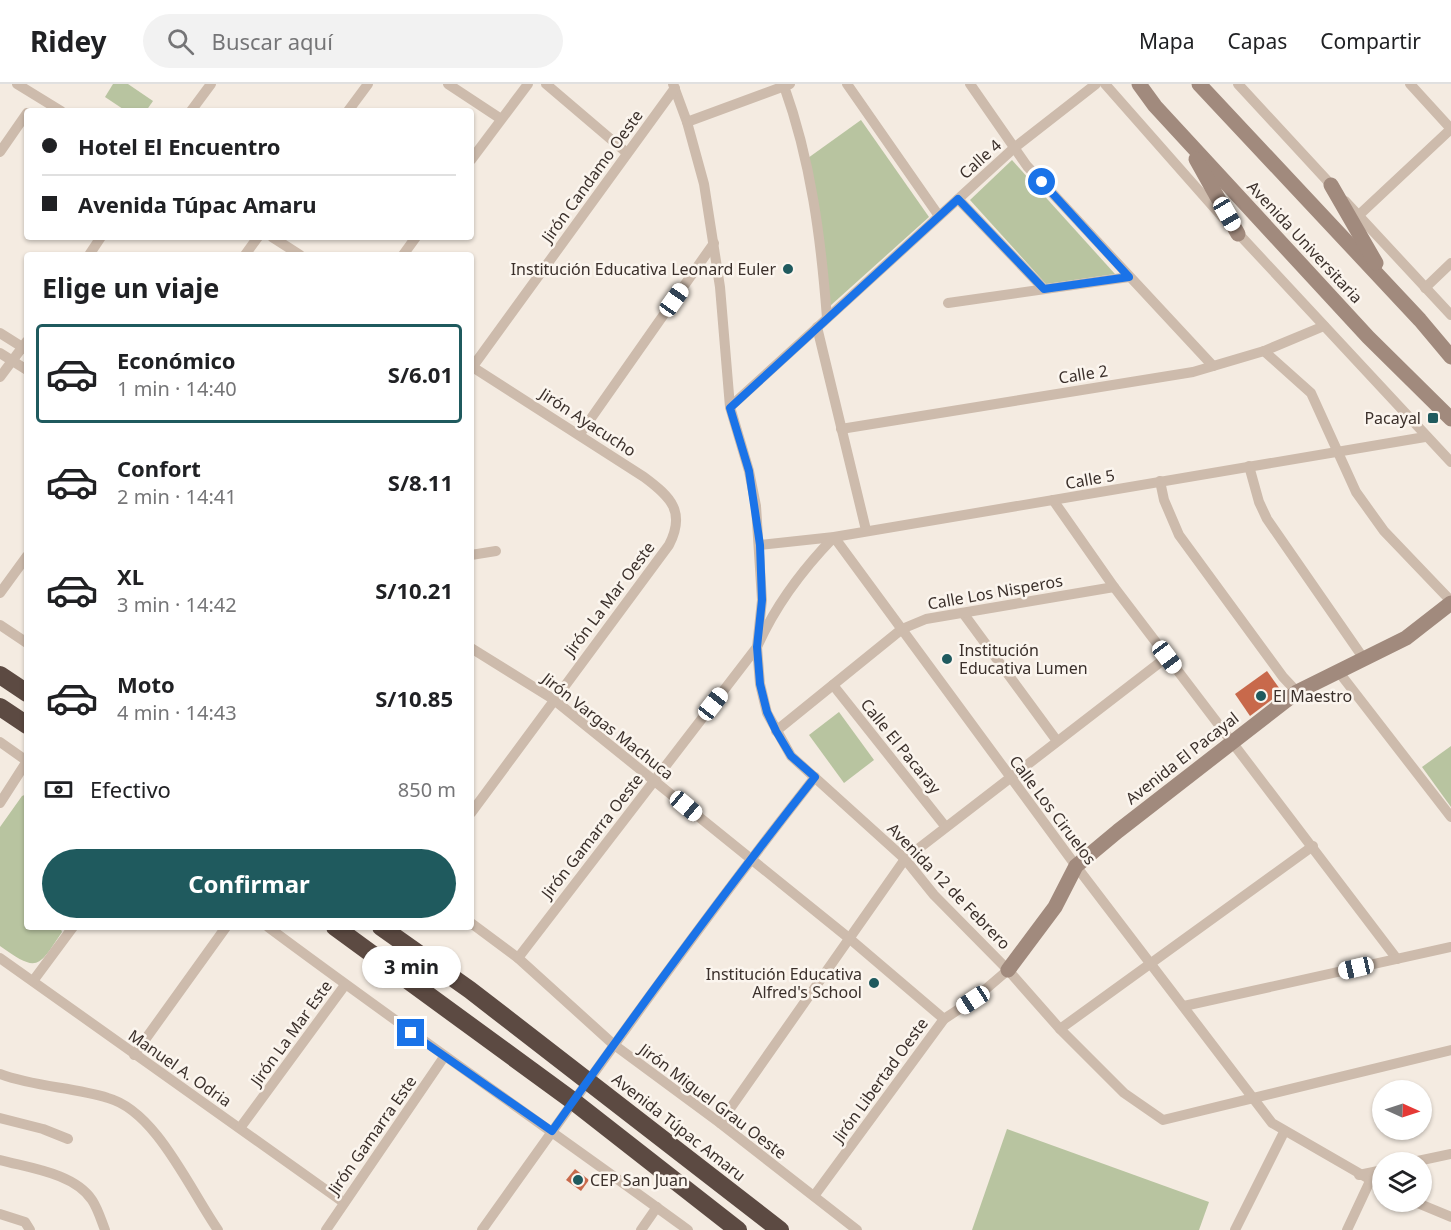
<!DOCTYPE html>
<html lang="es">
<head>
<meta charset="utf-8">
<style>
	:root { --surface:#fff; --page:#f2f2f2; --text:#202124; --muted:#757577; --line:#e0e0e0; --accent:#1f5a5e }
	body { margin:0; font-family:"Noto Sans",sans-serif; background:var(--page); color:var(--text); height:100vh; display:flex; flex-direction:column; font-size:22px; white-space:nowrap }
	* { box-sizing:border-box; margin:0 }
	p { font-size:20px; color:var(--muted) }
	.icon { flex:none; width:33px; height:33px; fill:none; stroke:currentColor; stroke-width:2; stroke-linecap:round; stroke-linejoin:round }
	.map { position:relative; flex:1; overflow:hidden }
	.sheet { position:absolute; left:24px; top:168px; width:450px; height:678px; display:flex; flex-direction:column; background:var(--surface); border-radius:6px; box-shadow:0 2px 4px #0004 }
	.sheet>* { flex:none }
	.banner { position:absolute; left:24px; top:24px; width:450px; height:132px; border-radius:6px; box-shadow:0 2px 4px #0004; display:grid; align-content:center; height:132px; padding:0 18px; background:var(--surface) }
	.needle { width:39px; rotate:93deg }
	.buttons { position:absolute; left:1372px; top:996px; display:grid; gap:12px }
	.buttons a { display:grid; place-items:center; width:60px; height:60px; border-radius:50%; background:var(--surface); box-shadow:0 2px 4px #0004; font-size:30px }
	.end { position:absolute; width:27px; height:27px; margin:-14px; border:8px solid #1a73e8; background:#fff; box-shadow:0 0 0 3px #fff }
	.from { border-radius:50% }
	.bubble { position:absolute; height:42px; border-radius:21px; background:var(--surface); box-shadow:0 2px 4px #0004; font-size:20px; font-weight:700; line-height:42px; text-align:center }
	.car { position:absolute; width:18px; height:36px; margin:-18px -9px; border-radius:8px; box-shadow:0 0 4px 2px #0007; background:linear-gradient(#fff 24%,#345 0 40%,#fff 0 76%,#345 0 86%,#fff 0) }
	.banner b { display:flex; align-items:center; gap:21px; height:57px; font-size:22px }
	.banner b+b { border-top:2px solid var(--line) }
	.banner i { width:15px; height:15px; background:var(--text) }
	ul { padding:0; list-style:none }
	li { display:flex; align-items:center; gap:18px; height:99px; margin:0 12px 9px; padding:0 6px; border:3px solid transparent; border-radius:6px }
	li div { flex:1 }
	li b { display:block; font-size:22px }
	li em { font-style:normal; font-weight:700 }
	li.on { border-color:var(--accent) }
	li>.icon { width:54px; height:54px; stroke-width:1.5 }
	h2 { padding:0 18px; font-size:27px; line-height:72px }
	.pay { display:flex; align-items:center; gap:15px; height:66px; padding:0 18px; font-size:22px }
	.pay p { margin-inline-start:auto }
	.button { display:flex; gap:12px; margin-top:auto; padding:12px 18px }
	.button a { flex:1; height:69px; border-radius:36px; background:var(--accent); color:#fff; font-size:24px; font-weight:700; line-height:69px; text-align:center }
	header { display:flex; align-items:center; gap:36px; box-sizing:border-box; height:84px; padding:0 30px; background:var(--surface); border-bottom:2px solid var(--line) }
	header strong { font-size:28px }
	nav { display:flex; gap:33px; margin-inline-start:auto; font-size:21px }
	.search { width:420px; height:54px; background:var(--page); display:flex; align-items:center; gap:15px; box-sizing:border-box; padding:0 21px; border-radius:33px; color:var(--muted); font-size:22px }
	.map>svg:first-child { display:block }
	.green { fill:#b8c4a0 }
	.building { fill:#c8694b }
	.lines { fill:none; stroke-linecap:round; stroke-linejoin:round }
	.street { stroke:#cdbbac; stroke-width:10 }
	.secondary { stroke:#a18a7d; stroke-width:15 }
	.highway { stroke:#5c4a42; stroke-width:18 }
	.route { stroke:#1a73e8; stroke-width:8 }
	.poi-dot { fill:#1f5a5e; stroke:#fbf5ee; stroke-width:2 }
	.labels { text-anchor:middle; stroke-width:5; stroke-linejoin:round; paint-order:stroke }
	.street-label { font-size:16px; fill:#3b302b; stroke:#fbf5ee }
	.poi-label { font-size:16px; fill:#3b302b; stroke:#fbf5ee; text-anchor:end }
</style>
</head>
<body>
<header>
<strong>Ridey</strong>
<div class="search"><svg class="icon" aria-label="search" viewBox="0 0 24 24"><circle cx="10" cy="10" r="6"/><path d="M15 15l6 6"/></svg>Buscar aquí</div>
<nav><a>Mapa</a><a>Capas</a><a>Compartir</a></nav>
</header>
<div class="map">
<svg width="1451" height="1146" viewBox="0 0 1451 1146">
	<rect width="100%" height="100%" fill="#f4ebe1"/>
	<!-- green -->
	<g class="green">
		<path d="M113 0H128L153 17 146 27H126L105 13Z"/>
		<path d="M861 36 929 133 830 222 808 74Z"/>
		<path d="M1012 76 1115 190 1046 200 970 116Z"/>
		<path d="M839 628 874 676 844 699 809 651Z"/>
		<path d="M1451 662V723L1422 683Z"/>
		<path d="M27 710V843H60L62 848C38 884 38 889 0 862V743L22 712Z"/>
		<path d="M1007 1045 1209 1118 1199 1146H972Z"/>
	</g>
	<!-- building -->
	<g class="building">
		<path d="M1267 587 1282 608 1250 632 1235 610Z"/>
		<path d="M575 1085 589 1096 581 1107 566 1096Z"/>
	</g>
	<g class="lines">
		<!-- street -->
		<g class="street">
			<path d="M17 0 61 27"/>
			<path d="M448 0 501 35"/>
			<path d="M546 0 627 69"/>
			<path d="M673 0 687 38 704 100 720 203 730 323 749 387 756 422 762 516 757 563 760 600 767 629 791 672 905 775 934 811 1008 886 1060 945 1124 1009 1163 1036 1451 966"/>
			<path d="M847 0 939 132"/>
			<path d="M970 0 1027 82 1213 282"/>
			<path d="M1105 0 1224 135"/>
			<path d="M1238 0 1335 105"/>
			<path d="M1410 0 1451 45"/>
			<path d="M784 2C811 77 821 155 827 234"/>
			<path d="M191 27 211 0"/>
			<path d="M348 27 368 0"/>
			<path d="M687 38 790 0"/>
			<path d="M0 68 27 29"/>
			<path d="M471 76 528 0"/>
			<path d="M958 115 1044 205"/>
			<path d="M1345 117 1451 231"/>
			<path d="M1359 131 1451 45"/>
			<path d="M1235 146 1451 378"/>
			<path d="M272 153 300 171"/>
			<path d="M89 171 101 153"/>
			<path d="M245 171 258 153"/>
			<path d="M403 171 416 153"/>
			<path d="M1425 204 1451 179"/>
			<path d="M948 219 1129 193"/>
			<path d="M817 243 866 446"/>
			<path d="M0 249 27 266"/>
			<path d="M1264 267 1311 309 1356 408 1384 447 1451 517"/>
			<path d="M0 269 27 286"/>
			<path d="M471 282 644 393C671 413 686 428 669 461L471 729"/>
			<path d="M471 285 675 4"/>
			<path d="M0 293 27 257"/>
			<path d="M730 323 1014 64 1096 0"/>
			<path d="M841 345 1193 288 1264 267 1324 242"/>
			<path d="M580 350 714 159"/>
			<path d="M1249 382 1259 418 1267 435 1364 575"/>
			<path d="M1160 397 1164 416 1179 451 1283 593 1297 608"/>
			<path d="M1053 416 1114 503 1397 875"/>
			<path d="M760 461 834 453 1425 353"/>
			<path d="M471 471 496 467"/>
			<path d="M0 509 27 472"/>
			<path d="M963 529 1057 657"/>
			<path d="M0 541 27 559"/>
			<path d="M471 564 553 615 850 855 944 935"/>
			<path d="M1338 587 1451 733"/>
			<path d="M833 601 945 742"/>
			<path d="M776 647 902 545 926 535 1114 503"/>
			<path d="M0 658 27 677 0 719"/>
			<path d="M471 839 518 874 613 960 720 1039 857 1146"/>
			<path d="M268 843C406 946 548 1044 688 1146"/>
			<path d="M0 874 343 1118"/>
			<path d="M518 874 757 563C775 522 802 486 834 453L1076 782 1272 1039 1383 1103"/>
			<path d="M33 897 73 843"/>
			<path d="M1184 922 1451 863"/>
			<path d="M1060 945 1313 762"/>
			<path d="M134 971 226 843"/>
			<path d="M0 990C34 1003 73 1003 108 1014 156 1027 190 1106 218 1146"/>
			<path d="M0 1034 43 1045 68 1055"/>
			<path d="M720 1039 905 775 1167 573"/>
			<path d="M240 1044 345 901"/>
			<path d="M0 1076C29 1084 74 1089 92 1116 98 1125 101 1136 105 1146"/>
			<path d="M1413 1078 1451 1070"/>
			<path d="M1359 1091 1383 1086"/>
			<path d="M814 1112 944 935 973 916 1008 886"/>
			<path d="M1415 1118 1451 1133"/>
			<path d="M0 1130 25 1138 30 1146"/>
			<path d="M326 1146 444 973"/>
			<path d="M482 1146C591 993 699 840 815 693"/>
			<path d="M641 1146 657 1123"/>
			<path d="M1235 1146 1284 1048"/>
			<path d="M1347 1146 1370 1097"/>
		</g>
		<!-- secondary -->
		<g class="secondary">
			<path d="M1139 0 1155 22 1368 253 1451 335"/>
			<path d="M1199 0 1420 236 1451 273"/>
			<path d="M1196 75 1238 150"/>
			<path d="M1331 101 1376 179"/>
			<path d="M1008 886 1055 823 1076 782 1118 747 1297 608 1406 554 1451 519"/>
		</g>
		<!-- highway -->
		<g class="highway">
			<path d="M0 591 27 609"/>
			<path d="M0 623 27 641"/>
			<path d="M335 843 573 1017 738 1146"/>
			<path d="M381 843 470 906 780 1146"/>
		</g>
	</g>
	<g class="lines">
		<!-- route -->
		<path class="route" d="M411 949 552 1047C637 927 724 808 815 693L791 672 776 647 767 628 760 600 757 563 762 516 760 461 749 387 730 324 958 115 1044 205 1129 193 1042 98"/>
	</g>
	<!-- markers -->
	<g class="poi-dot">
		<circle cx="788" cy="185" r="6"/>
		<rect x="1427" y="328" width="12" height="12" rx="3"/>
		<circle cx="947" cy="575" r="6"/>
		<circle cx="1261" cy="612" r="6"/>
		<circle cx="874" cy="899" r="6"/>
		<circle cx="578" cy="1096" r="6"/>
	</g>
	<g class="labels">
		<!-- street labels -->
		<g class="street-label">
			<text transform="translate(980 75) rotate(-42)" y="6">Calle 4</text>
			<text transform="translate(592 92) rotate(-54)" y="6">Jirón Candamo Oeste</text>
			<text transform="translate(1305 158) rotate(47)" y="6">Avenida Universitaria</text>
			<text transform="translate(1083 290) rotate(-9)" y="6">Calle 2</text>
			<text transform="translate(588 338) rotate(33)" y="6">Jirón Ayacucho</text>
			<text transform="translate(1090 395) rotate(-10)" y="6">Calle 5</text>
			<text transform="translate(995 508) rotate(-10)" y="6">Calle Los Nisperos</text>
			<text transform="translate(609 515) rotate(-53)" y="6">Jirón La Mar Oeste</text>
			<text transform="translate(608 642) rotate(38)" y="6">Jirón Vargas Machuca</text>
			<text transform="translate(901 662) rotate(51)" y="6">Calle El Pacaray</text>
			<text transform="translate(1182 674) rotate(-38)" y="6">Avenida El Pacayal</text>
			<text transform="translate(1053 726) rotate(53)" y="6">Calle Los Ciruelos</text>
			<text transform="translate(592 752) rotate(-52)" y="6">Jirón Gamarra Oeste</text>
			<text transform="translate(949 802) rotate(46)" y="6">Avenida 12 de Febrero</text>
			<text transform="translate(291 949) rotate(-54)" y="6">Jirón La Mar Este</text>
			<text transform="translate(180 984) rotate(35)" y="6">Manuel A. Odria</text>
			<text transform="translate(880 996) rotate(-54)" y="6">Jirón Libertad Oeste</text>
			<text transform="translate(713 1017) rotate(37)" y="6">Jirón Miguel Grau Oeste</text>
			<text transform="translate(679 1043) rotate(38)" y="6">Avenida Túpac Amaru</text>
			<text transform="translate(372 1051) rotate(-55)" y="6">Jirón Gamarra Este</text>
		</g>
		<!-- poi labels -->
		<g class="poi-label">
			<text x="776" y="191">Institución Educativa Leonard Euler</text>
			<text x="1421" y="340">Pacayal</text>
			<text x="959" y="572" text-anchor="start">Institución<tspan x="959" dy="18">Educativa Lumen</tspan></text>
			<text x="1273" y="618" text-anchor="start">El Maestro</text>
			<text x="862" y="896">Institución Educativa<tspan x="862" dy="18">Alfred's School</tspan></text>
			<text x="590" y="1102" text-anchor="start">CEP San Juan</text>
		</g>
	</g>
</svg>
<div class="buttons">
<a><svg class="needle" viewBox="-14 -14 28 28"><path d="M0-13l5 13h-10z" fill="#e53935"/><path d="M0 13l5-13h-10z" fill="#757577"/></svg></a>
<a><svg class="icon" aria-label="layers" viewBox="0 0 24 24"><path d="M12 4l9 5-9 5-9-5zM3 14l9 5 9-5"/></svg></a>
</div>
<i class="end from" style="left:1042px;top:98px"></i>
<i class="end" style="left:411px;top:949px"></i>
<div class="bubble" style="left:362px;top:862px;width:99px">3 min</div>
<i class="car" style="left:1227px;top:130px;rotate:150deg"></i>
<i class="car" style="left:674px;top:216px;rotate:35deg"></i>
<i class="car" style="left:1167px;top:573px;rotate:143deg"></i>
<i class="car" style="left:713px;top:620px;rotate:38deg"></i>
<i class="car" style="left:686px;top:722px;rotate:130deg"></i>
<i class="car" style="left:1356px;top:884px;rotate:257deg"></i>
<i class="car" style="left:973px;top:916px;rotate:237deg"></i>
<div class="banner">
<b><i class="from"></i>Hotel El Encuentro</b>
<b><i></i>Avenida Túpac Amaru</b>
</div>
<section class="sheet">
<h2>Elige un viaje</h2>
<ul>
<li class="on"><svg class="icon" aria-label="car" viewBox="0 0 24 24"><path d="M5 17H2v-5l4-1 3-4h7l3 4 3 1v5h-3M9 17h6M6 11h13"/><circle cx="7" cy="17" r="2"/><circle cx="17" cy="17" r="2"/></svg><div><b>Económico</b><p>1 min · 14:40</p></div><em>S/6.01</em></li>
<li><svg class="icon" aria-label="car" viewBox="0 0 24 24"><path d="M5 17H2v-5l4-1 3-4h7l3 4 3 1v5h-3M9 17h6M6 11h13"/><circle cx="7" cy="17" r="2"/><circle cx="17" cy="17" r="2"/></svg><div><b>Confort</b><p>2 min · 14:41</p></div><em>S/8.11</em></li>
<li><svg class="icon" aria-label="car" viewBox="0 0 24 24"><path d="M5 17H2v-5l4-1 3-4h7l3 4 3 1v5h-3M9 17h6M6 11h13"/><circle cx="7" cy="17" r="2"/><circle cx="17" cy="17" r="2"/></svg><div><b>XL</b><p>3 min · 14:42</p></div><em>S/10.21</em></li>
<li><svg class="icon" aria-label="car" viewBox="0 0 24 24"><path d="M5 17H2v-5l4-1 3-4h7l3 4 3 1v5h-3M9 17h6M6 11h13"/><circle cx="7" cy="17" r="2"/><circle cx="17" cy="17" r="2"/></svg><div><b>Moto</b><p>4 min · 14:43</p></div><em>S/10.85</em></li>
</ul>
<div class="pay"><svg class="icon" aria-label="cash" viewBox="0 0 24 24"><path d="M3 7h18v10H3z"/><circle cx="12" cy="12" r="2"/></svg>Efectivo<p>850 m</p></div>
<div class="button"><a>Confirmar</a></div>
</section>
</div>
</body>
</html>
